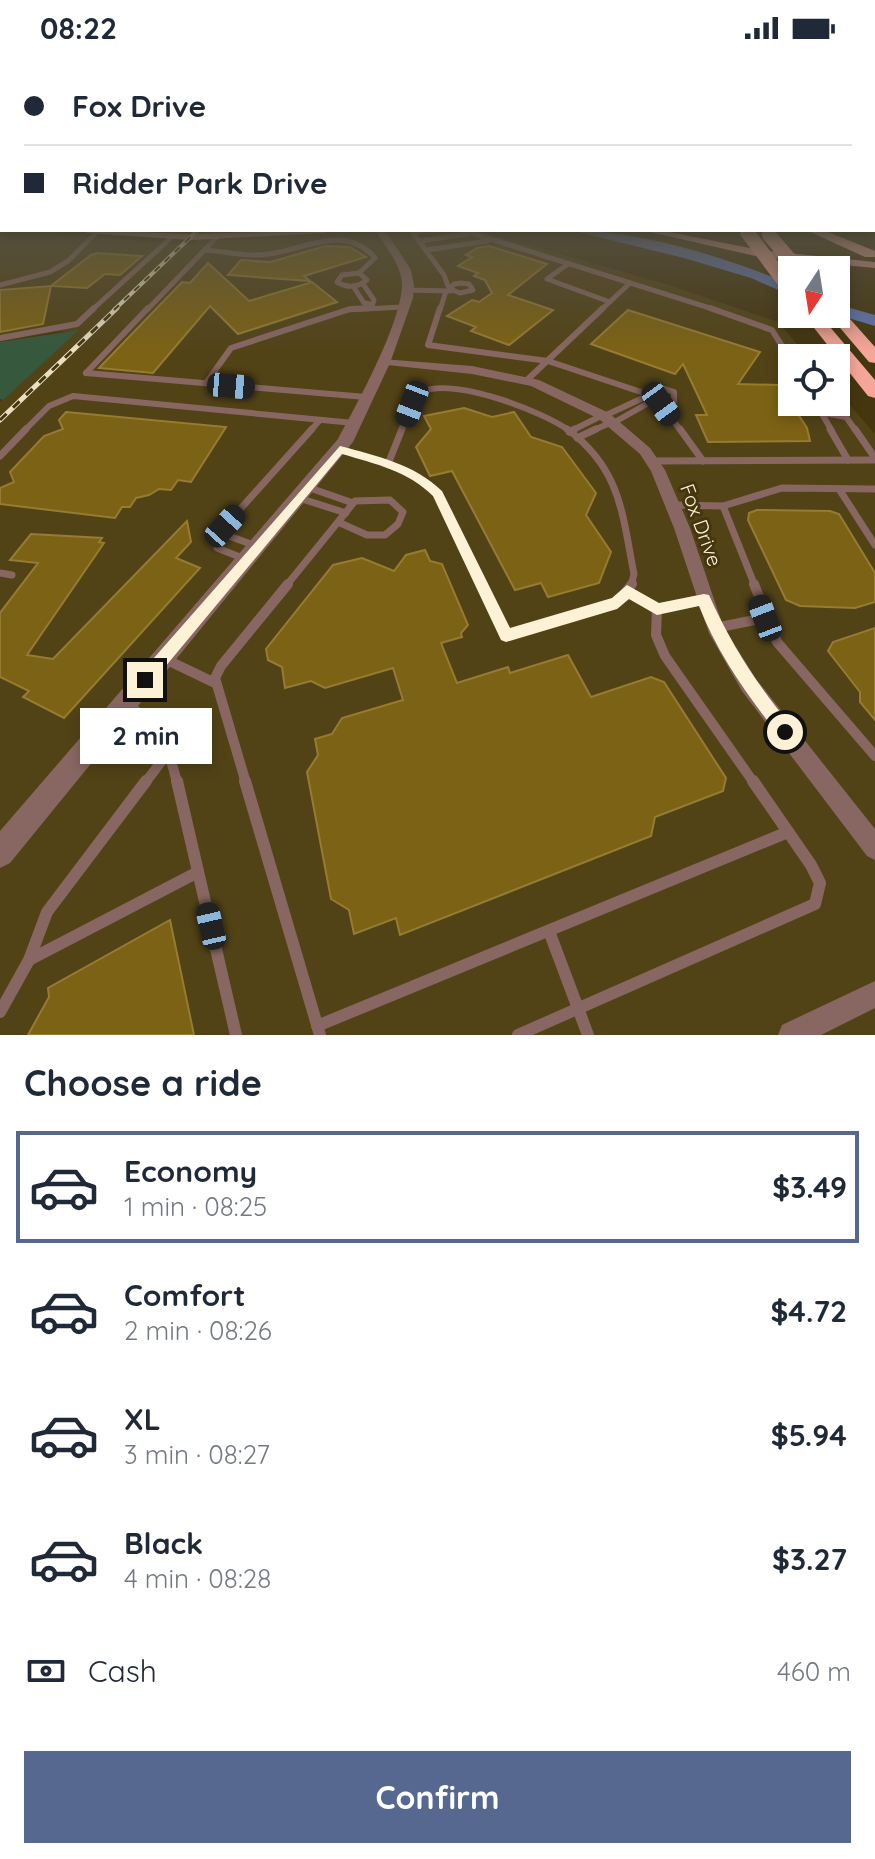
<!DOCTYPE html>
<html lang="en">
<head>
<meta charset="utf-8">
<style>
	:root { --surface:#fff; --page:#f2f2f3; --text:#1f2937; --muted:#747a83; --line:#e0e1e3; --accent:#576890 }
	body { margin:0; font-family:Quicksand,sans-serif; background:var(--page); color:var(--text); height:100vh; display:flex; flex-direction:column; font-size:30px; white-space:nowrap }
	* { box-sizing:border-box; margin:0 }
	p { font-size:26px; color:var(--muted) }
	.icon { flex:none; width:44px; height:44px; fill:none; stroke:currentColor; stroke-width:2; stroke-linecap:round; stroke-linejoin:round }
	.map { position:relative; height:979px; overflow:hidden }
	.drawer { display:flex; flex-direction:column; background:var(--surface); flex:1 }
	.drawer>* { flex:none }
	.banner { position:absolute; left:0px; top:0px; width:876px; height:176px; box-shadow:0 4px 12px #0003; display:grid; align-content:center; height:176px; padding:0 24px; background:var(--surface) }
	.needle { width:52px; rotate:192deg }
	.fabs { position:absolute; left:778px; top:200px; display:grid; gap:16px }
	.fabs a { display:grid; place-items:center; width:72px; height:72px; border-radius:0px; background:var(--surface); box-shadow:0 4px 12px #0003; font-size:40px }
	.end { position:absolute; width:36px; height:36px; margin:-18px; border:10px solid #fdf2d6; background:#111; box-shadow:0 0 0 4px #111 }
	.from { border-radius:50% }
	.bubble { position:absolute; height:56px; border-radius:0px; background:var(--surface); box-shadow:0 4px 12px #0003; font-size:26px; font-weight:700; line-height:56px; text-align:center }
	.car { position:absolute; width:24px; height:48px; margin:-24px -12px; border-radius:10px; box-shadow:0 0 6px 2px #0007; background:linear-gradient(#222 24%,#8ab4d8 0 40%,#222 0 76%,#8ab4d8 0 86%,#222 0) }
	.banner b { display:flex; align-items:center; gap:28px; height:76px; font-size:30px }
	.banner b+b { border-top:2px solid var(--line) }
	.banner i { width:20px; height:20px; background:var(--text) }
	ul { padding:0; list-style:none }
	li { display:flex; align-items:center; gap:24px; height:112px; margin:0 16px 12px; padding:0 8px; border:4px solid transparent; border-radius:0px }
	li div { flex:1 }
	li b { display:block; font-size:30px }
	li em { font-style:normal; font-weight:700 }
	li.active { border-color:var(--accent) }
	li>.icon { width:72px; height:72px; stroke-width:1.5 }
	h2 { padding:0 24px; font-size:36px; line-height:96px }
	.pay { display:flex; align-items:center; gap:20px; height:88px; padding:0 24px; font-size:30px }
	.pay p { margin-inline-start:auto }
	.primary-button { display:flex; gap:16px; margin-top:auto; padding:16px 24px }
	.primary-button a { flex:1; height:92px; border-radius:0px; background:var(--accent); color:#fff; font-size:32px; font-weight:700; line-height:92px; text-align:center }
	.status { display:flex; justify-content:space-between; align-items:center; height:56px; padding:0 40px; background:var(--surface); direction:ltr }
	.status svg { height:22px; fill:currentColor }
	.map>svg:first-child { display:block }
	.built { fill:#524317 }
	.green { fill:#36583c }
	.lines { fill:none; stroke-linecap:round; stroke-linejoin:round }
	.river { fill:#6176b5; fill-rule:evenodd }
	.building { fill:#7c6214; stroke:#967c33; stroke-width:2 }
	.service-far4 { stroke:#886762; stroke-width:5 }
	.service-far3 { stroke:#886762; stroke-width:6 }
	.service-far2 { stroke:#886762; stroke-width:7 }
	.service-far1 { stroke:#886762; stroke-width:10 }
	.service { stroke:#886762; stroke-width:12 }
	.minor { fill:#886762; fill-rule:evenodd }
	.tertiary { fill:#886762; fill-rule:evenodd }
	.primary { fill:#d6948a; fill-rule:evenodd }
	.motorway { fill:#f5a699; fill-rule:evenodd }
	.rail-far1-casing { stroke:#eadfc2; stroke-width:4 }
	.rail-casing { stroke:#eadfc2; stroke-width:5 }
	.rail-far1 { stroke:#44360f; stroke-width:2; stroke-dasharray:7; stroke-linecap:butt }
	.rail { stroke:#44360f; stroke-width:3; stroke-dasharray:9; stroke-linecap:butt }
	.motorway-bridge { stroke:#f5a699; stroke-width:14 }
	.route { fill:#fdf2d6 }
	.labels { text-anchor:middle; stroke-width:6; stroke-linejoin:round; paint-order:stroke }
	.street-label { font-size:20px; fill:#fdf2d6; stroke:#44360f }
</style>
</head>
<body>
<div class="status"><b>08:22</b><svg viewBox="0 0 49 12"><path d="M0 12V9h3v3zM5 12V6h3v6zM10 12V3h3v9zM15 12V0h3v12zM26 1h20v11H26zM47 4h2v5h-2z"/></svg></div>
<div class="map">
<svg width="875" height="979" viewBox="0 0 875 979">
	<rect width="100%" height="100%" fill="#44360f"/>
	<!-- built -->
	<path class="built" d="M0 170 2 174H33L171 188 195 187 209 174H486V177L666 228 778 266 809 302H792V346H836V333L875 378V979H0V346L78 275 55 276 0 286Z"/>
	<!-- green -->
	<path class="green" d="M79 274 3 344 0 343V286Z"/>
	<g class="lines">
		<!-- river -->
		<g class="river">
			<path d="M570 174C638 174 729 202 792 229V240L751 222 684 202Z"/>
			<path d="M836 248 875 259V270L835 258Z"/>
		</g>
	</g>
	<!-- building -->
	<g class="building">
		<path d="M326 190 350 191 366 201 304 220 310 225 228 219 241 204 270 206Z"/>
		<path d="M489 190 547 208 508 239 553 254 509 289 471 275 476 271 447 260 472 244 479 246 492 237 485 224 474 220 478 217 458 210 472 201 466 199 477 192Z"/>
		<path d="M97 197 142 200 120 219 105 218 87 232 51 230 91 199Z"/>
		<path d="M208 207 249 245 312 226 337 246 238 278 210 250 153 317 99 312 182 226 190 227Z"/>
		<path d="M51 230 43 268 0 276V234Z"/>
		<path d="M628 254 760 296 738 328 779 329 807 372 810 385 708 386 696 359H707L683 308 675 318 591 288Z"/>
		<path d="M464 352 492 361 514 356 531 381 562 391 596 437 586 459 611 496 599 527 548 541 541 527 515 534 452 415 430 420 416 391 431 373 424 360Z"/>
		<path d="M66 356 226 371 191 426 178 424 171 434 159 433 149 439 136 442 130 451H122L115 462 0 448V432L14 426 10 416 44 380 63 373 59 364Z"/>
		<path d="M757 454 830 455 839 458 875 517V546L855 552 800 550 786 544 748 464 749 457Z"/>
		<path d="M187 465 191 486 176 502 200 512 64 662 23 641 29 635 0 621V557L38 507 10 504 31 478 102 482 99 486 104 487 27 599 53 603Z"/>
		<path d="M425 494 430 505 442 508 468 569 461 577 462 581 441 587 457 627 508 611 510 617 568 599 591 641 651 621 664 626 726 722 723 735 655 761 651 780 400 879 396 862 354 878 349 854 331 843 307 716 318 699 315 683 332 678 342 662 403 644 393 612 325 632 311 625 285 632 282 611 268 604 266 593 333 509 362 502 394 515 406 499Z"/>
		<path d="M875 572V664L860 646V636L828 595 833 586Z"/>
		<path d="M170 864 194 979H28L49 941 48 932Z"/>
	</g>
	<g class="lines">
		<!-- service-far4 -->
		<g class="service-far4">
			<path d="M423 174 413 177 444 219 448 230"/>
			<path d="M462 174 716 254"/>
			<path d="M419 185 468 178"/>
			<path d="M206 194C227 196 248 201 269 198 307 193 345 167 375 202L359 217"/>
			<path d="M426 194 487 185"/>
			<path d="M568 208 547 223 610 246"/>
			<path d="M359 217 367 224C357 232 347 232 337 226L342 219Z"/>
			<path d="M461 227 469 228 473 234 460 237 450 233 454 228Z"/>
			<path d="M363 228 374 244 372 250"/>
			<path d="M0 229 50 216 68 205 98 175"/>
			<path d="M353 230 364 247 371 248"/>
			<path d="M408 234 451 235"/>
			<path d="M92 254 172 181"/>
			<path d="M147 254 217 181"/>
			<path d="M346 254 402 251"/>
			<path d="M440 254 446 235"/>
			<path d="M601 254 630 227"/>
		</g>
		<!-- service-far3 -->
		<g class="service-far3">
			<path d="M440 252 428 289 548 305 644 337"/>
			<path d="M710 252 772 274 792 306"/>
			<path d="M0 282 77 268 94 252"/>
			<path d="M86 317 366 341"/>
			<path d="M86 317 148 252"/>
			<path d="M527 324 603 252"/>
			<path d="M206 327 231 292 350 253 371 252"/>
			<path d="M656 330 674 336V345L661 348 648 343 644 335Z"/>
			<path d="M815 346 832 375"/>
			<path d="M661 348 681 375"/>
			<path d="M819 356 846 361 856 375"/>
			<path d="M604 360 645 341"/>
			<path d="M613 367 652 345"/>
			<path d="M24 375 49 350 73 340 354 367"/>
			<path d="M310 375 320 364"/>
			<path d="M401 375C405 365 410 341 421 336 454 321 542 355 570 375"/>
			<path d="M571 375 603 359"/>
			<path d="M592 375 612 366"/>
		</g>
		<!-- service-far2 -->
		<g class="service-far2">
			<path d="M567 373C621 413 622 457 634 518L631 530"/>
			<path d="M680 373 703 405"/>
			<path d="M830 373 848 404"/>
			<path d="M855 373 875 402"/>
			<path d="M569 376 575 373"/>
			<path d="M577 382 596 373"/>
			<path d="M340 393 388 408"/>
			<path d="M0 400 26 373"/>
			<path d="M651 405 875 404"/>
			<path d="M388 408 416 421 438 438 482 530"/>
			<path d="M388 408 402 373"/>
			<path d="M307 431 353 447"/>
			<path d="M839 433 875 489"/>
			<path d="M299 442 346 457"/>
			<path d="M672 449 723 450"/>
			<path d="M217 483V492L245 503"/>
			<path d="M256 490 229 480 217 483 211 480 225 470 312 373"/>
			<path d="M0 517 12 519"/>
			<path d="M286 530 355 445 390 444 403 456 398 468 385 479H367L338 466"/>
			<path d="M755 530 723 450 782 432 875 433"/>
		</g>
		<!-- service-far1 -->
		<g class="service-far1">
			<path d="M481 528 506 580 617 547 632 528"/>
			<path d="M754 528 777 586 875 700"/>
			<path d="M627 535 657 553 704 543"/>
			<path d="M657 553 656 579 665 600 754 727"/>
			<path d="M715 572 765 562"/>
			<path d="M165 603 215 627"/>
			<path d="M126 647C158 669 169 691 177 727"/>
			<path d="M145 727 170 694"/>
			<path d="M246 727 215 622 221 610 288 528"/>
		</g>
		<!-- service -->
		<g class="service">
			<path d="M177 725 236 979"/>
			<path d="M245 725 320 979"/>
			<path d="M549 875 588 979"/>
			<path d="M29 904 198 816"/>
			<path d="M0 956 29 904 47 856 146 725"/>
			<path d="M317 970 788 776"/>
			<path d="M518 979 815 848 820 827 811 809 753 725"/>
		</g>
		<!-- minor -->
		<g class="minor">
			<path d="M382 303 472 310 539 324 609 357 650 392 665 414 690 472 723 570 756 623 875 773V804L867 800 742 635 709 577 674 472 651 415 640 398 599 363 531 330 472 318 378 308V304Z"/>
			<path d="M875 925V952L821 979H778L782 969Z"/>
		</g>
		<!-- tertiary -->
		<path class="tertiary" d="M375 174H385L411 214 414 229 413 242 390 307 353 386 10 807 0 812V775L338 383C357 348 401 268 402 229 402 209 385 190 375 174Z"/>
		<!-- primary -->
		<g class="primary">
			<rect x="0" y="160" width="2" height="6"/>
			<path d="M82 174 191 178 330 174 325 177 191 184 87 177Z"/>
			<path d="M641 174H659L760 194 875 206V212L760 201Z"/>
		</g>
		<!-- motorway -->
		<g class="motorway">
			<path d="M806 174H823L875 195V201H865Z"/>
			<path d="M836 252 842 254 875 291V307L869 306 830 260 829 258H836Z"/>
			<path d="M803 258H819L875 324V342L868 340Z"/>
		</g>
		<!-- rail-far1 casing -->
		<g class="rail-far1-casing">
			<path id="rail-far1" d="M114 254 198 174"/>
		</g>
		<!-- rail casing -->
		<g class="rail-casing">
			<path id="rail" d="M0 364 117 252"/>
		</g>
		<!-- rail-far1 -->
		<use href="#rail-far1" class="rail-far1"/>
		<!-- rail -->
		<use href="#rail" class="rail"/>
		<!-- motorway-bridge -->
		<g class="motorway-bridge">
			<path d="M747 176 792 236"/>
			<path d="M769 179 799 214"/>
		</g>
	</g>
	<!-- sky -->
	<linearGradient id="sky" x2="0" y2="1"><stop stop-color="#251e08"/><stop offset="0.54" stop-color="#565242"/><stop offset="1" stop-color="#565242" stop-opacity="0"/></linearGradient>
	<rect width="875" height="296" fill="url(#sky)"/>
	<!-- route -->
	<path class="route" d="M340 390C377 400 414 408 442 435L510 572 612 542 627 529 659 547 704 538 709 539C733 592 755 625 791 670L794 676 791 681H780C748 640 718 599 699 550L657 559 629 543 617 553 506 586 501 584 433 440C408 415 376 408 342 398L150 629H139V619Z"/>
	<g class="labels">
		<!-- street labels -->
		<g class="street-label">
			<text transform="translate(701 469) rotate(70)" y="7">Fox Drive</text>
		</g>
	</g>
</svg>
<div class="fabs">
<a><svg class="needle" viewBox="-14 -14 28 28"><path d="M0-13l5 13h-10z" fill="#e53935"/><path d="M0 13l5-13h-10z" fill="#747a83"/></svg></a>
<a><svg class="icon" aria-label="locate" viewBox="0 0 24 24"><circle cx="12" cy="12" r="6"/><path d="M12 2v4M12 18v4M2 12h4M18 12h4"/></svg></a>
</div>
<i class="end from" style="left:785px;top:676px"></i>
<i class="end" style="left:145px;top:624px"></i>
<div class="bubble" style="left:80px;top:652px;width:132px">2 min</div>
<i class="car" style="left:231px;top:330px;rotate:95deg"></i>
<i class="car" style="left:412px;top:348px;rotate:201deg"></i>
<i class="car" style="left:661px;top:348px;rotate:144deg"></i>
<i class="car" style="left:225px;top:470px;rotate:42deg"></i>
<i class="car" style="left:765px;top:562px;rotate:339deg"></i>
<i class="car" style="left:211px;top:870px;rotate:347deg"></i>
<div class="banner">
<b><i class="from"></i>Fox Drive</b>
<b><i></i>Ridder Park Drive</b>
</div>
</div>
<section class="drawer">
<h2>Choose a ride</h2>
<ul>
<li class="active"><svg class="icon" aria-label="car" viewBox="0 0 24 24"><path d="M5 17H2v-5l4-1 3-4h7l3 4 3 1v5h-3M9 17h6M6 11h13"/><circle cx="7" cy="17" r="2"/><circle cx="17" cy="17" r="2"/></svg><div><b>Economy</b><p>1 min · 08:25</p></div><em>$3.49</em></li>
<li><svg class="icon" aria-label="car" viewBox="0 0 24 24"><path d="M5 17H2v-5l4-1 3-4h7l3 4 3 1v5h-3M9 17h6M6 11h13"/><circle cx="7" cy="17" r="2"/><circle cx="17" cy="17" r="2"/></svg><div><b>Comfort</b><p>2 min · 08:26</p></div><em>$4.72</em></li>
<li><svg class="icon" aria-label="car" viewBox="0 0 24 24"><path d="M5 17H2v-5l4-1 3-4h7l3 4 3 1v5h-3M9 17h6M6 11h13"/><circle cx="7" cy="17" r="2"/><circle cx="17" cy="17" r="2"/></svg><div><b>XL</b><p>3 min · 08:27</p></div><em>$5.94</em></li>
<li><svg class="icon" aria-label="car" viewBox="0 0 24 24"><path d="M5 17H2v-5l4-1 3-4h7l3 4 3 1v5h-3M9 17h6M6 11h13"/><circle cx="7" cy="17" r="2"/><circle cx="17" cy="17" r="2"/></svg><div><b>Black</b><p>4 min · 08:28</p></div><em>$3.27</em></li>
</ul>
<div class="pay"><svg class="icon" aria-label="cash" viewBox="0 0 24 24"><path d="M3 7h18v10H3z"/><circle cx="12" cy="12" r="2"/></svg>Cash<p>460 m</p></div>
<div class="primary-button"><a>Confirm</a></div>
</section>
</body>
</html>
